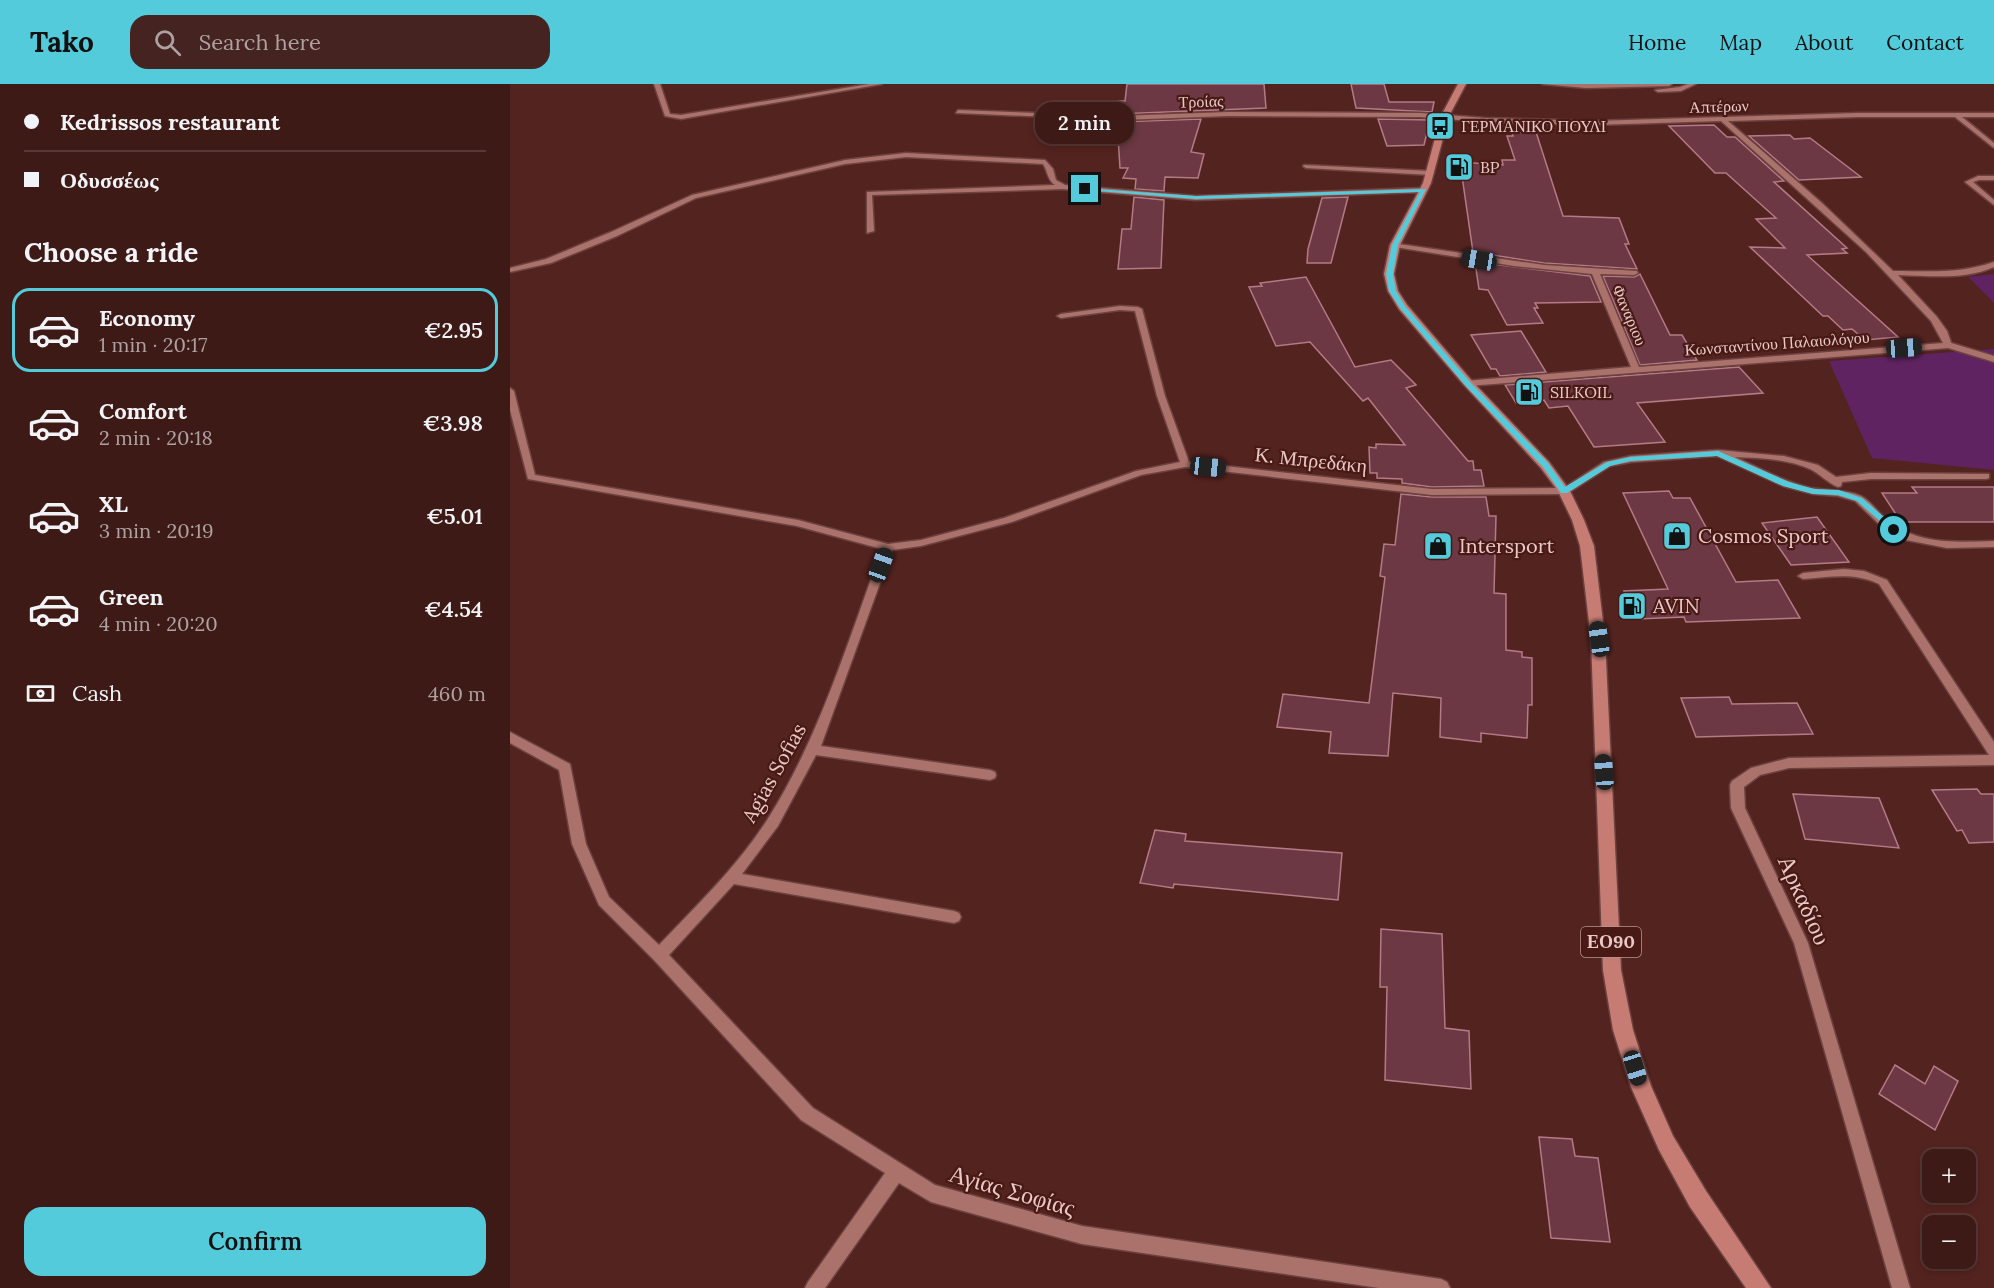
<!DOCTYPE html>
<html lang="en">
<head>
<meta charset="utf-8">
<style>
	:root { --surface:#3e1a17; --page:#452320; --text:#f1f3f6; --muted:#ada1a1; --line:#573836; --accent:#53cbda }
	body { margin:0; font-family:Lora,serif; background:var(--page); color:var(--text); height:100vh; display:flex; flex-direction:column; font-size:22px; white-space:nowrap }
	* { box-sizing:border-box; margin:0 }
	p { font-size:20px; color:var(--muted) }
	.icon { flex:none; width:33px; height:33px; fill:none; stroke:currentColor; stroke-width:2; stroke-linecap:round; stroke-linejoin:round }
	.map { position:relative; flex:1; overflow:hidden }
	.details { display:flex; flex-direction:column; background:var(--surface); width:510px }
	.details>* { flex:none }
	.top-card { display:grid; align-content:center; height:132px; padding:0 24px; background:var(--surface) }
	.tools { position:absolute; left:1412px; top:1065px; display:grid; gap:12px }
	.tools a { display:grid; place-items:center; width:54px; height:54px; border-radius:12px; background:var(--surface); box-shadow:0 3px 9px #0003,0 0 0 2px var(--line); font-size:30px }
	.end { position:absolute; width:27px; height:27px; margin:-14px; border:8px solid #53cbda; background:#111; box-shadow:0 0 0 3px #111 }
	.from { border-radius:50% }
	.bubble { position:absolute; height:42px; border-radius:18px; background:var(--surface); box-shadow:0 3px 9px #0003,0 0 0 2px var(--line); font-size:20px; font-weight:600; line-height:42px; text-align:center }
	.car { position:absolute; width:18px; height:36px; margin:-18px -9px; border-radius:8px; box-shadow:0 0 4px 2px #0007; background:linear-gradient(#222 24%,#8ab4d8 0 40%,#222 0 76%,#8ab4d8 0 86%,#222 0) }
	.top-card b { display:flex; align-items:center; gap:21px; height:57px; font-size:22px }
	.top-card b+b { border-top:2px solid var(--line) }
	.top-card i { width:15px; height:15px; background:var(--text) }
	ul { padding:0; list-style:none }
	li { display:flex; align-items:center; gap:18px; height:84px; margin:0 12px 9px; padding:0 12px; border:3px solid transparent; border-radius:18px }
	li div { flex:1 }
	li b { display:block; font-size:22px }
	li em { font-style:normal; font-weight:600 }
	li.on { border-color:var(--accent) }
	li>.icon { width:54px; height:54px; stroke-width:1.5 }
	h2 { padding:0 24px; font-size:27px; line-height:72px }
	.pay { display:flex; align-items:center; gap:15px; height:66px; padding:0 24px; font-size:22px }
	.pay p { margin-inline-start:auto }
	.primary-button { display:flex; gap:12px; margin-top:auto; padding:12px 24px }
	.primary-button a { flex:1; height:69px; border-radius:18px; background:var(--accent); color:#111; font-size:24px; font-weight:600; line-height:69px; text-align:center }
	header { display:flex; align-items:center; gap:36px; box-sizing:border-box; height:84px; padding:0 30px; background:var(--accent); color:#111 }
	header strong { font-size:28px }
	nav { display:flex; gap:33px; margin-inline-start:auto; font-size:21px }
	.search { width:420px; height:54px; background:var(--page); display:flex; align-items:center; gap:15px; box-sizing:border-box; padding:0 21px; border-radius:18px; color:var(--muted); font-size:22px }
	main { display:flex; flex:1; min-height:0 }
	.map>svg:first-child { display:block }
	.green { fill:#5e2360 }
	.building { fill:#6b3843; stroke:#b47b86; stroke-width:1.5 }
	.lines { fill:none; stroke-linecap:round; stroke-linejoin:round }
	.service-casing { stroke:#6c4240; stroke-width:3 }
	.minor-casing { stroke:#6c4240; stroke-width:3 }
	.primary-casing { stroke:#6c4240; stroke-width:3 }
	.service { fill:#ab726b; fill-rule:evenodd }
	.minor { fill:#ab726b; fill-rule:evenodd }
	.primary { fill:#c77c73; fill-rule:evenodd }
	.route { fill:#53cbda }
	.labels { text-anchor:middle; stroke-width:4.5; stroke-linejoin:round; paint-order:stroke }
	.far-street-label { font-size:16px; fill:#e9c9c5; stroke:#481915 }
	.far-poi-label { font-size:16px; fill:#e9c9c5; stroke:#481915; text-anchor:start }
	.shield { fill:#481915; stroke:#b99490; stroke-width:1.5 }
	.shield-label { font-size:18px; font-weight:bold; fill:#e9c9c5 }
	.street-label { font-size:20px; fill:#e9c9c5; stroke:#481915 }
	.poi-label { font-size:20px; fill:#e9c9c5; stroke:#481915; text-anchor:start }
	.near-street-label { font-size:24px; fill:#e9c9c5; stroke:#481915 }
</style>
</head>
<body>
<header>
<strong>Tako</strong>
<div class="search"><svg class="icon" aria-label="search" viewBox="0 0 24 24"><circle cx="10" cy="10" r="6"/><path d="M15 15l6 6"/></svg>Search here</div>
<nav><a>Home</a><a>Map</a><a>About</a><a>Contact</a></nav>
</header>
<main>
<section class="details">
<div class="top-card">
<b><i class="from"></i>Kedrissos restaurant</b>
<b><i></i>Οδυσσέως</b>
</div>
<h2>Choose a ride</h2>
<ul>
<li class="on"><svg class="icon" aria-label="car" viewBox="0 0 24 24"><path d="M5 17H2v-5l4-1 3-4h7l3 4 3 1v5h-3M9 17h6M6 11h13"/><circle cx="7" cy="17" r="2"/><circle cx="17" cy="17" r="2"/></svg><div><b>Economy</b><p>1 min · 20:17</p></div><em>€2.95</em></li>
<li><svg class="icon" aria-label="car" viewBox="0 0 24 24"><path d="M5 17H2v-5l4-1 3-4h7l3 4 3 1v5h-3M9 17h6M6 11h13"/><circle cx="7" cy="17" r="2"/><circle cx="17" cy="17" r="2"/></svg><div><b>Comfort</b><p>2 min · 20:18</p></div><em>€3.98</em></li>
<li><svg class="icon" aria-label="car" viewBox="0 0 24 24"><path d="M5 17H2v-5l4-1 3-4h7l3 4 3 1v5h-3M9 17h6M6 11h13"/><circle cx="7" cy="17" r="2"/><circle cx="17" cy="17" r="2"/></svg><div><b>XL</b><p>3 min · 20:19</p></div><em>€5.01</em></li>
<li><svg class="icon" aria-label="car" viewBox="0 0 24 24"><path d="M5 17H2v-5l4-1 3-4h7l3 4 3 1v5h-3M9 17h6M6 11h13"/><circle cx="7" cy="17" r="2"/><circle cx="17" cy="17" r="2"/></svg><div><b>Green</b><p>4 min · 20:20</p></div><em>€4.54</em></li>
</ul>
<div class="pay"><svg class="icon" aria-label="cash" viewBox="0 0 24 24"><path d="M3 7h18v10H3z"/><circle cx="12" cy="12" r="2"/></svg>Cash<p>460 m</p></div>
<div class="primary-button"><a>Confirm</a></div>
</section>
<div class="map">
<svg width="1484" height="1204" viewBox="0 0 1484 1204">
	<rect width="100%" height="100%" fill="#53231f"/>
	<!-- green -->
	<g class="green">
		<path d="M1484 190V219L1458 193Z"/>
		<path d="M1484 265V386L1362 374 1319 277Z"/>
	</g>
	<!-- building -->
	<g class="building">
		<path d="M617 0H754L756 24 606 30 605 17H615Z"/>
		<path d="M841 0H874L879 18H924L922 28 846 24Z"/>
		<path d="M691 35 681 68 694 70 688 94 655 93 654 107 625 105 626 95 613 94 618 84H610L607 38Z"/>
		<path d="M868 35 920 36 914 61 877 62Z"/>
		<path d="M1204 41 1217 53H1225L1274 97 1264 98 1337 164 1332 165 1337 169 1297 171 1388 253 1355 256 1342 245 1333 246 1318 232H1313L1240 163 1275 164 1246 135 1266 134 1216 89H1205L1159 42Z"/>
		<path d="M1002 48H1026L1053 132 1109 134 1119 160H1115L1127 185 1034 179 963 168 950 78 993 81 992 76H1005L997 52H1003Z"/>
		<path d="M1280 51 1284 55 1300 54 1351 93 1289 96 1239 52Z"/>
		<path d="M624 113 654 116 651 184 608 185 612 145H621Z"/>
		<path d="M838 113 821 179H797L798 165 812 114Z"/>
		<path d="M965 178 1080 192 1091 218 1025 219 1028 224H1024L1033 239 997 241 978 206 969 205Z"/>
		<path d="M1130 190 1160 251H1172L1187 276 1130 281 1093 192 1124 193Z"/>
		<path d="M796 193 845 283 881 276 906 301 896 304 958 377H963L964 386H971L974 402 922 403 892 399V395L867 394V389H860L859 363 866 364V360L895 361 858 314 853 317 800 258 766 262 739 203 752 202 750 199Z"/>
		<path d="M1011 247 1036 288 990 292 986 285H981L961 251Z"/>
		<path d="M1229 283 1253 309 1127 319 1155 358 1084 363 1058 322 1039 324 1034 316 1006 319 995 301Z"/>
		<path d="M1402 403H1484V438H1391L1372 409H1407Z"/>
		<path d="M1159 407 1163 414H1180L1226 498 1268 496 1290 534 1176 538 1174 533 1127 535 1114 507 1158 505 1113 409Z"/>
		<path d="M891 410 922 413H976L979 432H986L984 509 996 510V566L1012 568V573L1022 574V621H1018L1017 654 971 649V658L930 653 931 614 883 609 878 672 819 669 821 648 767 643 773 610 859 619 875 493 870 492 874 460 885 461Z"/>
		<path d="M1307 433 1339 478 1281 481 1252 439Z"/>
		<path d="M1219 613 1222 620 1287 619 1303 650 1186 653 1171 614Z"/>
		<path d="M1467 705 1471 710H1484V758L1459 759 1452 746 1447 747 1422 706Z"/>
		<path d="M1283 710 1369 714 1389 764 1295 755Z"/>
		<path d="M645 746 676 750 675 757 832 769 828 816 664 800 663 804 630 799Z"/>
		<path d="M871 845 932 850 935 944 959 947 961 1005 875 996 877 903H870Z"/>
		<path d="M1385 981 1415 1000 1424 982 1448 997 1425 1046 1369 1010Z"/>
		<path d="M1029 1053 1062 1055 1065 1072 1088 1074 1100 1158 1041 1154Z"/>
	</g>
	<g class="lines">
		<!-- service casing -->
		<g class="service-casing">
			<g id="service">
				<path d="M144 0H150L160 30 171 31 359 0H372L171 35 155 32Z"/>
				<path d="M1032 0H1162L1159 2 1076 4Z"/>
				<path d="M1178 0H1186L1171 7 1148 8 1145 6 1170 3Z"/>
				<path d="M794 81 921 87 924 89 921 91 796 84 793 82Z"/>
				<path d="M1438 258 1484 272V278L1435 263 1434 261Z"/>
				<path d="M1208 366 1274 372 1308 381 1326 393 1361 389 1479 390V394L1476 395H1361L1332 398 1331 402 1328 403C1318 399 1310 390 1300 385 1277 375 1250 374 1225 373 1250 384 1274 398 1301 404 1318 407 1335 405 1351 412 1361 417 1369 430 1378 437 1409 461 1447 458 1484 457V463L1437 464 1391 455 1370 441 1345 417 1328 412 1303 410 1273 402 1207 372 1121 378 1100 382 1058 409 1054 410 1049 407 1094 378 1121 372Z"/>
			</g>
		</g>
		<!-- minor casing -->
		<g class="minor-casing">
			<g id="minor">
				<path d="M448 26 610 32 718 28 910 29 975 34 1084 37 1348 29H1484V33H1452L1484 59V64L1445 33H1348L1218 37 1313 120 1383 187C1421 187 1448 190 1484 178V183C1455 196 1419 192 1388 191L1427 233 1437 247 1442 261 1438 264 958 302 955 301V297L1121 283 1082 190 1004 182 885 163H882V159L1034 181 1127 187 1128 189 1124 191 1090 190 1129 283 1433 259 1421 237 1356 168 1211 37 1084 41 975 38 910 33 718 32 610 36 446 29Z"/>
				<path d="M396 69 535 76 543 85 546 96 555 101 686 112 914 104 917 106 914 108 686 116 553 105 362 111 364 147 357 149V108L545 101C537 96 538 87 533 80L396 73 335 80 186 114 107 152 41 179 0 188V184L36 175 101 148 182 111 335 76Z"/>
				<path d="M1468 92H1484V96H1469L1463 98 1484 116V121L1455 98Z"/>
				<path d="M610 222 628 223 632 225 655 312 679 378 922 405 1054 404 1059 407 1054 410 922 411 675 383 631 391 502 438 411 462 382 466 311 662 480 686 485 688 486 691 485 694 480 696 306 671 268 742 232 790 444 827 449 829 451 833 449 837 444 839 224 800 159 871 303 1024 425 1101 572 1142 931 1195 937 1198 940 1204H869L572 1160 421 1118 389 1099 315 1204H295L298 1198 375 1089 291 1036 144 876 89 821 62 760 49 686 0 659V648L60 680 76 760 99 813 149 861C187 821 229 781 259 733 310 652 339 554 372 465L287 442 18 395 0 326V304L4 307 25 391 288 436 378 460 411 456 494 434 626 387 670 378 647 312 625 227 610 226 551 234 547 232 551 230Z"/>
				<path d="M1334 485 1354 487 1377 496 1484 658V681L1279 684 1250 691 1234 703 1235 724 1298 859 1400 1204H1382L1284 859 1221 724 1220 701 1222 697 1241 684 1279 674 1479 671 1369 500C1345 488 1319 493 1293 495L1288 492 1293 489Z"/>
			</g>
		</g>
		<!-- primary casing -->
		<g class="primary-casing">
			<path id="primary" d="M948 0H956L939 32 921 99 890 161 884 190 888 207 897 221 962 297 1039 378 1060 407 1074 436 1084 462 1095 555 1111 886 1123 946 1141 1002 1163 1052 1196 1107 1261 1204H1236L1180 1123 1149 1066 1121 1003 1103 946 1093 886 1081 555 1070 462 1062 436 1048 407 1031 384 954 301 889 225 878 207 874 190 880 161 913 99 931 32Z"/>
		</g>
		<!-- service -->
		<use href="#service" class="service"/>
		<!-- minor -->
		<use href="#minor" class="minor"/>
		<!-- primary -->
		<use href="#primary" class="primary"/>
	</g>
	<!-- route -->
	<path class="route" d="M573 104 686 112 916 105 888 161 883 190 886 207 895 222 960 298 1038 379 1055 403 1097 378 1120 373 1208 367 1279 398 1304 405 1329 406 1352 414 1389 446 1382 448 1347 417 1328 411 1303 410 1273 402 1207 372 1120 377 1100 382 1057 409H1051L1033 383 955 301 890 224 879 207 876 190 882 161 910 108 686 115 575 106Z"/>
	<!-- icons -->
	<defs>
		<g id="bus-square" transform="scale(1.5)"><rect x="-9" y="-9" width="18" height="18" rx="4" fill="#53cbda" stroke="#481915"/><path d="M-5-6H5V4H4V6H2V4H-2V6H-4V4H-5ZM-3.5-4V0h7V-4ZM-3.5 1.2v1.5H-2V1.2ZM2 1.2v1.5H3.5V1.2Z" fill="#111"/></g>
		<g id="fuel-square" transform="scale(1.5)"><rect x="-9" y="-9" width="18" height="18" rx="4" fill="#53cbda" stroke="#481915"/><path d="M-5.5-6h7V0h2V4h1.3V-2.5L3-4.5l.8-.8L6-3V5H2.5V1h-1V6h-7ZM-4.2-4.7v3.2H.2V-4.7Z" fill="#111"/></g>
		<g id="shop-square" transform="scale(1.5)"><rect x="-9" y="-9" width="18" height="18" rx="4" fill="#53cbda" stroke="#481915"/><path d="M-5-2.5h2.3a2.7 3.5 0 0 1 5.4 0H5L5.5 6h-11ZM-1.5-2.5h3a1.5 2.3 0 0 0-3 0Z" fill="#111"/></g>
	</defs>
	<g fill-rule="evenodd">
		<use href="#bus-square" x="930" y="42"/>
		<use href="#fuel-square" x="949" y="83"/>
		<use href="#fuel-square" x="1019" y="308"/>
		<use href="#shop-square" x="1167" y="452"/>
		<use href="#shop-square" x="928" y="462"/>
		<use href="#fuel-square" x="1122" y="522"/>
	</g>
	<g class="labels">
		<!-- far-street labels -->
		<g class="far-street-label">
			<text transform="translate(691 17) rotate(-2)" y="6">Τροίας</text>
			<text transform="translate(1209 22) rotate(-2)" y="6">Απτέρων</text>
			<text transform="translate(1120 231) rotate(67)" y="6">Φαναριου</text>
			<text transform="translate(1267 259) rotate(-4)" y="6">Κωνσταντίνου Παλαιολόγου</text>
		</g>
		<!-- far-poi labels -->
		<g class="far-poi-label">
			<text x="951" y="48">ΓΕΡΜΑΝΙΚΟ ΠΟΥΛΙ</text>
			<text x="970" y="89">BP</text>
			<text x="1040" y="314">SILKOIL</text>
		</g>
		<!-- shield labels -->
		<rect class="shield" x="1071" y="843" width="60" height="30" rx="4.5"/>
		<g class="shield-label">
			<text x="1101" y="864">ΕΟ90</text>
		</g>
		<!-- street labels -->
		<g class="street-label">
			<text transform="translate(801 376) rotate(6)" y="7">Κ. Μπρεδάκη</text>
			<text transform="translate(264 689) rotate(-61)" y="7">Agias Sofias</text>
		</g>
		<!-- poi labels -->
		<g class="poi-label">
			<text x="1188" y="459">Cosmos Sport</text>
			<text x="949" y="469">Intersport</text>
			<text x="1143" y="529">AVIN</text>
		</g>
		<!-- near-street labels -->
		<g class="near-street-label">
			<text transform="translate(1294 816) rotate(66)" y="8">Αρκαδίου</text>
			<text transform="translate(502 1107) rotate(16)" y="8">Αγίας Σοφίας</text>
		</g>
	</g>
</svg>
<div class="tools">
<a>+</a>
<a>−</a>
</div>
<i class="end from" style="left:1384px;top:446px"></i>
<i class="end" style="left:575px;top:105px"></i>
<div class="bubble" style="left:525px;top:18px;width:99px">2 min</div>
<i class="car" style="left:969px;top:176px;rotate:280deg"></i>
<i class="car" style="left:1394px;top:264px;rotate:86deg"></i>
<i class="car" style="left:698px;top:383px;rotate:96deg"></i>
<i class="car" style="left:371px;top:481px;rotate:20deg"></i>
<i class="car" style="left:1089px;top:555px;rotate:352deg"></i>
<i class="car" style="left:1094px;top:688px;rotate:356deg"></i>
<i class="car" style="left:1125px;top:984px;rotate:163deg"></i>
</div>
</main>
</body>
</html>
